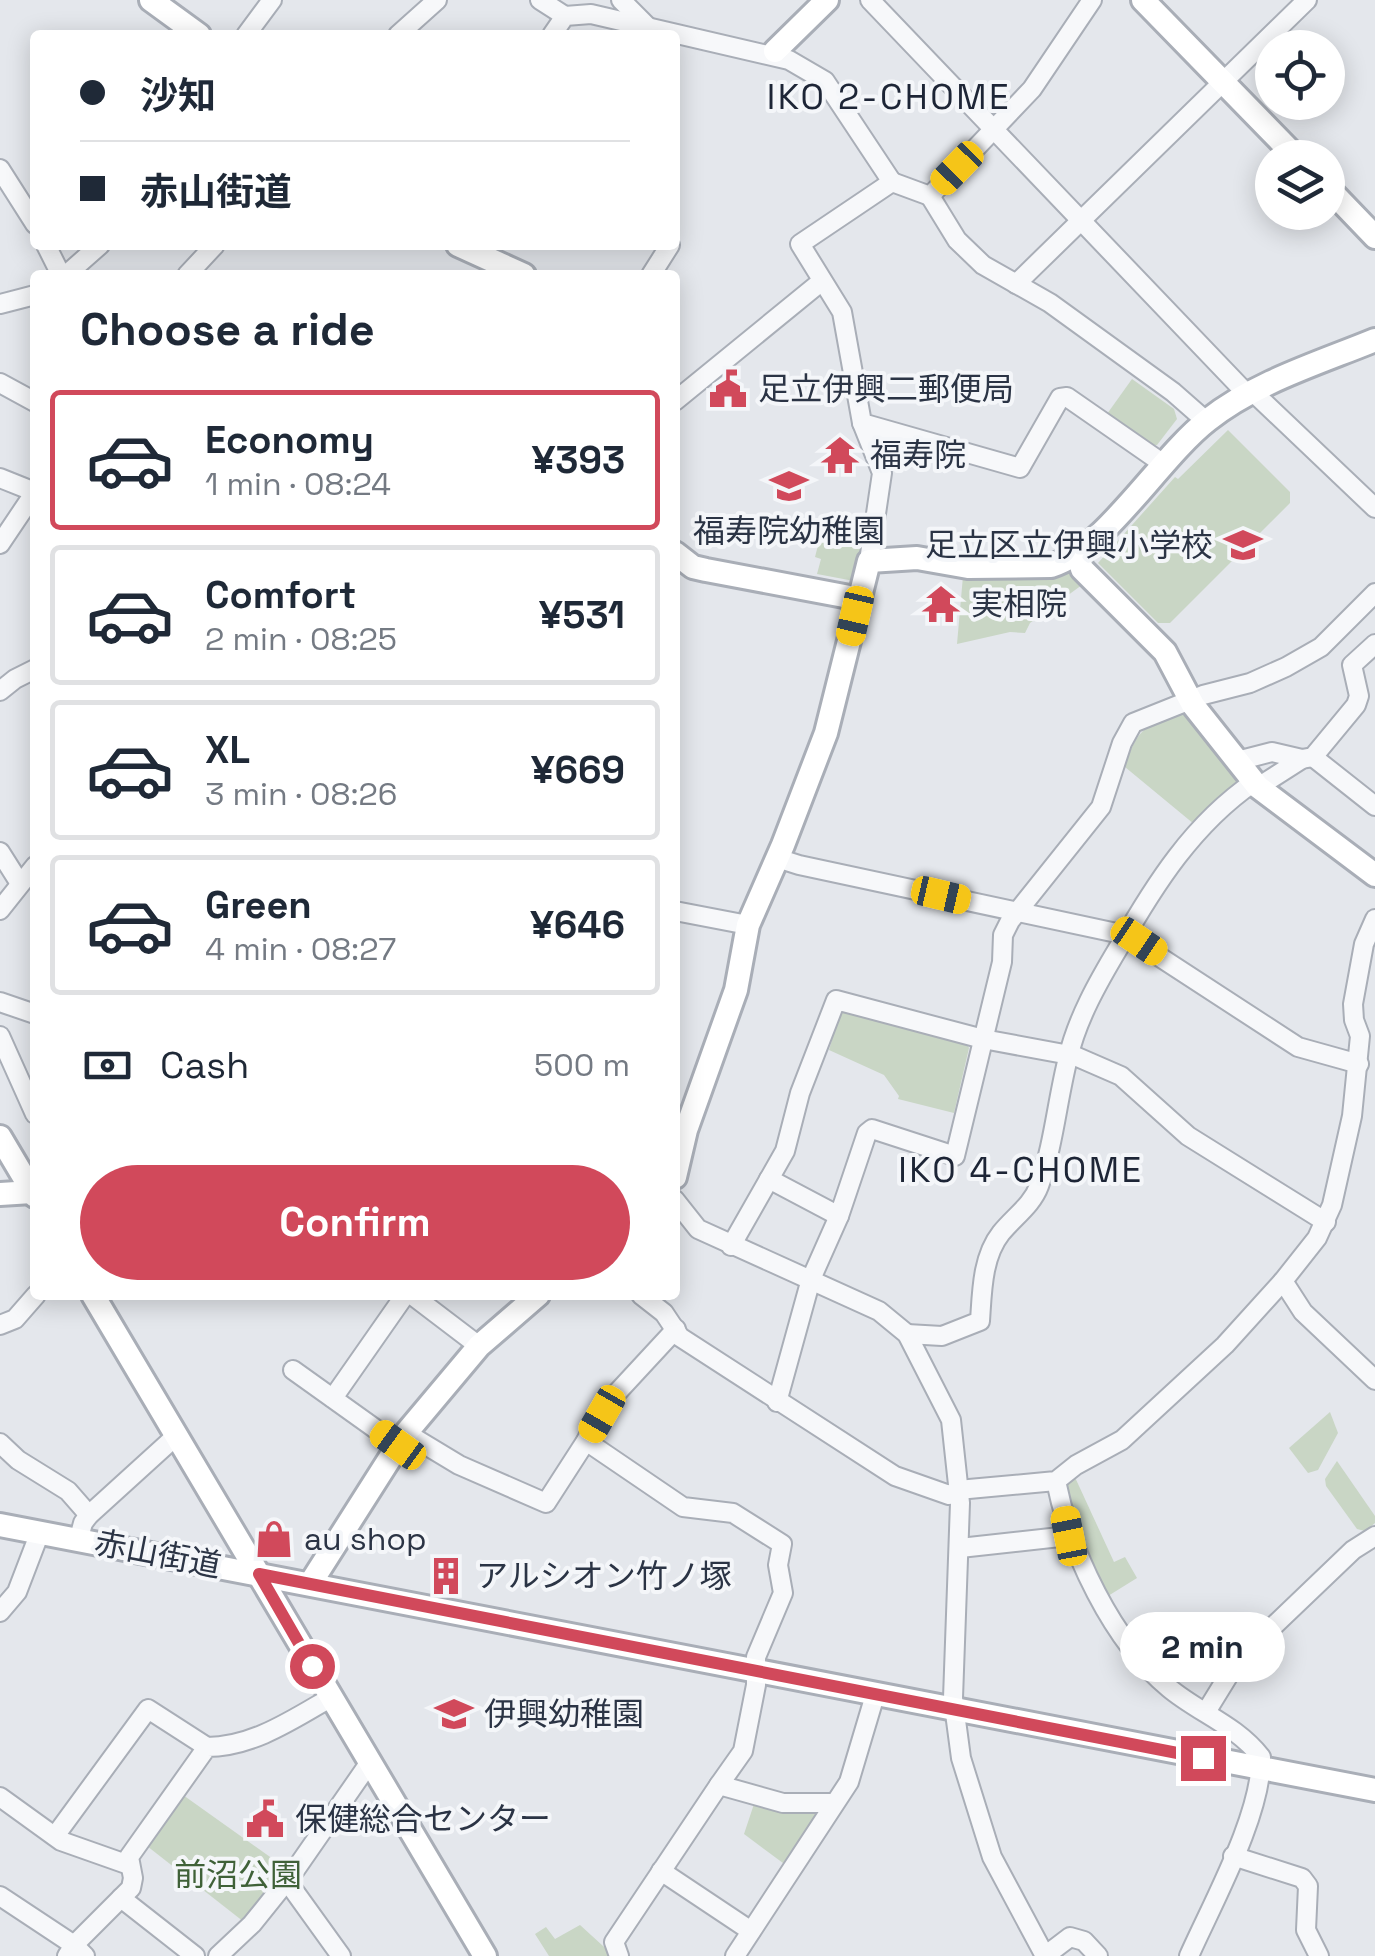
<!DOCTYPE html>
<html lang="en">
<head>
<meta charset="utf-8">
<style>
	:root { --surface:#fff; --page:#f2f2f3; --text:#1f2937; --muted:#747a83; --line:#e0e1e3; --accent:#d1495b }
	body { margin:0; font-family:"Space Grotesk","Noto Sans JP",sans-serif; background:var(--page); color:var(--text); height:100vh; display:flex; flex-direction:column; font-size:38px; white-space:nowrap }
	* { box-sizing:border-box; margin:0 }
	p { font-size:32px; color:var(--muted) }
	.icon { flex:none; width:55px; height:55px; fill:none; stroke:currentColor; stroke-width:2; stroke-linecap:round; stroke-linejoin:round }
	.map { position:relative; flex:1; overflow:hidden }
	.panel { position:absolute; left:30px; top:270px; width:650px; height:1030px; display:flex; flex-direction:column; background:var(--surface); border-radius:10px; box-shadow:0 5px 25px #0003 }
	.panel>* { flex:none }
	.hud { position:absolute; left:30px; top:30px; width:650px; height:220px; border-radius:10px; box-shadow:0 5px 25px #0003; display:grid; align-content:center; height:220px; padding:0 50px; background:var(--surface) }
	.buttons { position:absolute; left:1255px; top:30px; display:grid; gap:20px }
	.buttons a { display:grid; place-items:center; width:90px; height:90px; border-radius:50%; background:var(--surface); box-shadow:0 5px 25px #0003; font-size:50px }
	.end { position:absolute; width:45px; height:45px; margin:-22px; border:12px solid #d1495b; background:#fff; box-shadow:0 0 0 5px #fff }
	.from { border-radius:50% }
	.bubble { position:absolute; height:70px; border-radius:35px; background:var(--surface); box-shadow:0 5px 25px #0003; font-size:32px; font-weight:700; line-height:70px; text-align:center }
	.car { position:absolute; width:30px; height:60px; margin:-30px -15px; border-radius:12px; box-shadow:0 0 8px 2px #0007; background:linear-gradient(#f5c518 24%,#345 0 40%,#f5c518 0 76%,#345 0 86%,#f5c518 0) }
	.hud b { display:flex; align-items:center; gap:35px; height:95px; font-size:38px }
	.hud b+b { border-top:2px solid var(--line) }
	.hud i { width:25px; height:25px; background:var(--text) }
	ul { padding:0; list-style:none }
	li { display:flex; align-items:center; gap:30px; height:140px; margin:0 20px 15px; padding:0 30px; border:5px solid var(--line); border-radius:10px }
	li div { flex:1 }
	li b { display:block; font-size:38px }
	li em { font-style:normal; font-weight:700 }
	li.on { border-color:var(--accent) }
	li>.icon { width:90px; height:90px; stroke-width:1.5 }
	h2 { padding:0 50px; font-size:45px; line-height:120px }
	.pay { display:flex; align-items:center; gap:25px; height:110px; padding:0 50px; font-size:38px }
	.pay p { margin-inline-start:auto }
	.cta { display:flex; gap:20px; margin-top:auto; padding:20px 50px }
	.cta a { flex:1; height:115px; border-radius:60px; background:var(--accent); color:#fff; font-size:40px; font-weight:700; line-height:115px; text-align:center }
	.map>svg:first-child { display:block }
	.green { fill:#c9d6c5 }
	.lines { fill:none; stroke-linecap:round; stroke-linejoin:round }
	.street-casing { stroke:#a9aeb7; stroke-width:22 }
	.secondary-casing { stroke:#a9aeb7; stroke-width:28 }
	.street { stroke:#f7f8fa; stroke-width:18 }
	.secondary { stroke:#fff; stroke-width:22 }
	.route { stroke:#d1495b; stroke-width:12 }
	.labels { text-anchor:middle; stroke-width:8; stroke-linejoin:round; paint-order:stroke }
	.poi-label { font-size:32px; fill:#2b3445; stroke:#f4f6f9; text-anchor:start }
	.street-label { font-size:32px; fill:#2b3445; stroke:#f4f6f9 }
	.park-label { font-size:32px; fill:#3f6138; stroke:#f4f6f9 }
	.neighbourhood-label { font-size:35px; letter-spacing:2.5px; fill:#1d2536; stroke:#f4f6f9 }
</style>
</head>
<body>
<div class="map">
<svg width="1375" height="1956" viewBox="0 0 1375 1956">
	<rect width="100%" height="100%" fill="#e4e7ec"/>
	<!-- green -->
	<g class="green">
		<path d="M1132 379 1174 409 1177 419 1157 445H1152L1107 414Z"/>
		<path d="M1228 430 1290 492V503L1170 623H1158L1098 563 1175 477 1178 479Z"/>
		<path d="M831 522 866 533 854 581 817 574 821 559 815 557 823 526Z"/>
		<path d="M1073 569 1086 582 1030 623 1025 633 1010 632 957 644 963 576H1060Z"/>
		<path d="M1186 713 1237 774V782L1194 824 1125 767C1139 724 1146 726 1186 713Z"/>
		<path d="M846 1009 966 1042 969 1048 954 1113 898 1099 899 1096 884 1075 829 1050 840 1013Z"/>
		<path d="M1330 1412 1338 1433 1318 1470 1308 1473 1289 1448Z"/>
		<path d="M1337 1461 1375 1516V1523L1365 1531 1357 1529 1326 1486 1325 1479Z"/>
		<path d="M1073 1473 1114 1562 1125 1557 1137 1578 1108 1596 1086 1558 1062 1485Z"/>
		<path d="M183 1795 287 1869 244 1922 147 1846Z"/>
		<path d="M755 1801 825 1809 787 1866 744 1834Z"/>
		<path d="M580 1925 614 1956H549L535 1934 546 1927 555 1939Z"/>
	</g>
	<g class="lines">
		<!-- street casing -->
		<g class="street-casing">
			<g id="street">
				<path d="M540 0 565 16"/>
				<path d="M621 0 648 27"/>
				<path d="M870 0 1247 394"/>
				<path d="M1092 0 1032 89 930 196 892 182 800 244 842 312 862 423 1020 468 1060 398 1067 397 1162 463"/>
				<path d="M246 35 272 0"/>
				<path d="M398 35 437 0"/>
				<path d="M552 35 565 16 591 14 789 60 825 81 892 182"/>
				<path d="M0 169 35 224"/>
				<path d="M930 196 957 240 983 265 1050 303 1173 392 1206 421"/>
				<path d="M46 245 61 275"/>
				<path d="M66 275 100 245"/>
				<path d="M187 275 215 245"/>
				<path d="M651 275 670 245"/>
				<path d="M1016 284 1307 0"/>
				<path d="M0 304 35 295"/>
				<path d="M0 383 35 402"/>
				<path d="M1253 392 1375 508"/>
				<path d="M675 401 822 281"/>
				<path d="M862 423 882 473 869 561"/>
				<path d="M0 478 35 492"/>
				<path d="M0 544 35 492"/>
				<path d="M0 691 15 679 35 669"/>
				<path d="M1313 757 1375 806"/>
				<path d="M1237 761 1272 752 1302 759"/>
				<path d="M1258 787 1302 759 1313 757 1356 705 1359 696 1352 665 1375 644"/>
				<path d="M0 852 19 882"/>
				<path d="M777 858 799 865 1126 935 1298 1047 1359 1064"/>
				<path d="M0 910 35 866"/>
				<path d="M675 911 748 925"/>
				<path d="M0 1002 35 1014"/>
				<path d="M0 1036 35 1114"/>
				<path d="M769 1179 839 1216"/>
				<path d="M675 1200 698 1229 879 1311 907 1334 951 1420 960 1503 953 1698 961 1758 992 1857 1045 1956"/>
				<path d="M731 1246 785 1151 800 1093 836 1000 983 1039 1075 1056 1121 1076 1188 1136 1326 1222"/>
				<path d="M1283 1281 1303 1312 1375 1380"/>
				<path d="M412 1295 479 1346"/>
				<path d="M641 1295 664 1313 680 1337 895 1476 949 1495 958 1490 1056 1481 1076 1465 1122 1440 1225 1345 1283 1281 1317 1238 1332 1205 1352 1116 1360 1036 1354 1020 1353 1004 1364 944 1375 919"/>
				<path d="M0 1325 15 1319 36 1295"/>
				<path d="M907 1334 942 1336 980 1321C982 1292 982 1257 1001 1233 1014 1217 1032 1205 1039 1186 1054 1144 1057 1101 1068 1058 1077 1019 1098 982 1119 947 1155 884 1193 824 1254 782"/>
				<path d="M293 1370 398 1445"/>
				<path d="M333 1398 405 1295"/>
				<path d="M777 1402 811 1279 839 1216 867 1133 872 1129 955 1156 1002 962 1003 935 1010 921 1101 807 1122 743 1133 723 1203 695 1250 683 1286 667 1321 647 1375 593"/>
				<path d="M406 1433 459 1465 546 1503 586 1441 601 1410 676 1329"/>
				<path d="M586 1441 683 1507 733 1513 782 1544 778 1565 783 1593 756 1657V1685L743 1751 719 1785"/>
				<path d="M0 1443 18 1460 68 1491 89 1515"/>
				<path d="M1056 1481C1070 1551 1112 1641 1169 1688 1199 1713 1236 1725 1261 1757 1262 1814 1213 1902 1189 1956"/>
				<path d="M79 1538 83 1523 89 1515 176 1436"/>
				<path d="M960 1548 1069 1536"/>
				<path d="M0 1612 17 1592 40 1532"/>
				<path d="M1206 1712 1238 1660 1353 1550 1375 1536"/>
				<path d="M0 1797 61 1841 129 1865"/>
				<path d="M55 1836 148 1709 207 1747"/>
				<path d="M1233 1856 1302 1878 1308 1886 1306 1930 1319 1956"/>
				<path d="M661 1871 751 1931"/>
				<path d="M287 1881 341 1956"/>
				<path d="M0 1896 74 1945 85 1956"/>
				<path d="M121 1898 195 1956"/>
				<path d="M67 1956 74 1945 131 1888 133 1878 129 1857 207 1747C252 1747 292 1720 330 1698"/>
				<path d="M218 1956 252 1924 293 1873 370 1762"/>
				<path d="M619 1956 614 1942 719 1785 783 1803H834"/>
				<path d="M735 1956 849 1782 875 1695"/>
				<path d="M1045 1956 1070 1937 1084 1941 1098 1956"/>
			</g>
		</g>
		<!-- secondary casing -->
		<g class="secondary-casing">
			<g id="secondary">
				<path d="M151 0 199 35"/>
				<path d="M1143 0 1297 158"/>
				<path d="M775 51 827 0"/>
				<path d="M1328 188 1375 237"/>
				<path d="M458 245 524 275"/>
				<path d="M675 553 693 567 706 570 860 599"/>
				<path d="M1078 555 1082 569 1165 652 1193 705 1258 787 1375 875"/>
				<path d="M0 1137 35 1196"/>
				<path d="M675 1177 686 1130 736 990 748 925 783 845 826 733 869 561 917 558 968 567 1051 566C1106 549 1159 458 1208 420 1256 382 1319 363 1375 340"/>
				<path d="M0 1194 32 1192"/>
				<path d="M93 1295 485 1956"/>
				<path d="M0 1525 1375 1790"/>
				<path d="M310 1584 406 1433 479 1346 538 1295"/>
			</g>
		</g>
		<!-- street -->
		<use href="#street" class="street"/>
		<!-- secondary -->
		<use href="#secondary" class="secondary"/>
	</g>
	<g class="lines">
		<!-- route -->
		<path class="route" d="M312 1666 259 1574 1203 1758"/>
	</g>
	<!-- icons -->
	<defs>
		<g id="civic-bare" transform="scale(3)"><path d="M-.6-6.5H3V-4.5H.6V-3L4-1V1h2V6H-6V1h2V-1L-.6-3ZM-1.2 2.5V6h2.4V2.5Z" fill="#d1495b" stroke="#f4f6f9" stroke-width="2.5" paint-order="stroke"/></g>
		<g id="temple-bare" transform="scale(3)"><path d="M0-6L5-2H3V0L6.5 2.5H4V6H1.5V3h-3V6H-4V2.5H-6.5L-3 0V-2H-5Z" fill="#d1495b" stroke="#f4f6f9" stroke-width="2.5" paint-order="stroke"/></g>
		<g id="school-bare" transform="scale(3)"><path d="M0-5L7-2L0 1L-7-2ZM-4 1L0 2.5L4 1V4Q0 6-4 4Z" fill="#d1495b" stroke="#f4f6f9" stroke-width="2.5" paint-order="stroke"/></g>
		<g id="shop-bare" transform="scale(3)"><path d="M-5-2.5h2.3a2.7 3.5 0 0 1 5.4 0H5L5.5 6h-11ZM-1.5-2.5h3a1.5 2.3 0 0 0-3 0Z" fill="#d1495b" stroke="#f4f6f9" stroke-width="2.5" paint-order="stroke"/></g>
		<g id="building-bare" transform="scale(3)"><path d="M-4-6H4V6H1V3H-1V6H-4ZM-2.5-4.3h1.7v1.8h-1.7ZM.8-4.3h1.7v1.8H.8ZM-2.5-1h1.7V.8h-1.7ZM.8-1h1.7V.8H.8Z" fill="#d1495b" stroke="#f4f6f9" stroke-width="2.5" paint-order="stroke"/></g>
	</defs>
	<g fill-rule="evenodd">
		<use href="#civic-bare" x="728" y="389"/>
		<use href="#temple-bare" x="840" y="455"/>
		<use href="#school-bare" x="789" y="486"/>
		<use href="#school-bare" x="1243" y="545"/>
		<use href="#temple-bare" x="941" y="604"/>
		<use href="#shop-bare" x="274" y="1539"/>
		<use href="#building-bare" x="446" y="1576"/>
		<use href="#school-bare" x="454" y="1714"/>
		<use href="#civic-bare" x="265" y="1819"/>
	</g>
	<g class="labels">
		<!-- poi labels -->
		<g class="poi-label">
			<text x="758" y="400">足立伊興二郵便局</text>
			<text x="870" y="466">福寿院</text>
			<text x="789" y="542" text-anchor="middle">福寿院幼稚園</text>
			<text x="1213" y="556" text-anchor="end">足立区立伊興小学校</text>
			<text x="971" y="615">実相院</text>
			<text x="304" y="1550">au shop</text>
			<text x="476" y="1587">アルシオン竹ノ塚</text>
			<text x="484" y="1725">伊興幼稚園</text>
			<text x="295" y="1830">保健総合センター</text>
		</g>
		<!-- street labels -->
		<g class="street-label">
			<text transform="translate(158 1554) rotate(11)" y="11">赤山街道</text>
		</g>
		<!-- park labels -->
		<g class="park-label">
			<text x="238" y="1886">前沼公園</text>
		</g>
		<!-- neighbourhood labels -->
		<g class="neighbourhood-label">
			<text x="889" y="109">IKO 2-CHOME</text>
			<text x="1021" y="1182">IKO 4-CHOME</text>
		</g>
	</g>
</svg>
<div class="buttons">
<a><svg class="icon" aria-label="locate" viewBox="0 0 24 24"><circle cx="12" cy="12" r="6"/><path d="M12 2v4M12 18v4M2 12h4M18 12h4"/></svg></a>
<a><svg class="icon" aria-label="layers" viewBox="0 0 24 24"><path d="M12 4l9 5-9 5-9-5zM3 14l9 5 9-5"/></svg></a>
</div>
<i class="end from" style="left:312px;top:1666px"></i>
<i class="end" style="left:1203px;top:1758px"></i>
<div class="bubble" style="left:1120px;top:1612px;width:165px">2 min</div>
<i class="car" style="left:957px;top:168px;rotate:224deg"></i>
<i class="car" style="left:855px;top:616px;rotate:193deg"></i>
<i class="car" style="left:941px;top:895px;rotate:103deg"></i>
<i class="car" style="left:1139px;top:941px;rotate:124deg"></i>
<i class="car" style="left:602px;top:1414px;rotate:210deg"></i>
<i class="car" style="left:398px;top:1445px;rotate:306deg"></i>
<i class="car" style="left:1069px;top:1536px;rotate:349deg"></i>
<div class="hud">
<b><i class="from"></i>沙知</b>
<b><i></i>赤山街道</b>
</div>
<section class="panel">
<h2>Choose a ride</h2>
<ul>
<li class="on"><svg class="icon" aria-label="car" viewBox="0 0 24 24"><path d="M5 17H2v-5l4-1 3-4h7l3 4 3 1v5h-3M9 17h6M6 11h13"/><circle cx="7" cy="17" r="2"/><circle cx="17" cy="17" r="2"/></svg><div><b>Economy</b><p>1 min · 08:24</p></div><em>¥393</em></li>
<li><svg class="icon" aria-label="car" viewBox="0 0 24 24"><path d="M5 17H2v-5l4-1 3-4h7l3 4 3 1v5h-3M9 17h6M6 11h13"/><circle cx="7" cy="17" r="2"/><circle cx="17" cy="17" r="2"/></svg><div><b>Comfort</b><p>2 min · 08:25</p></div><em>¥531</em></li>
<li><svg class="icon" aria-label="car" viewBox="0 0 24 24"><path d="M5 17H2v-5l4-1 3-4h7l3 4 3 1v5h-3M9 17h6M6 11h13"/><circle cx="7" cy="17" r="2"/><circle cx="17" cy="17" r="2"/></svg><div><b>XL</b><p>3 min · 08:26</p></div><em>¥669</em></li>
<li><svg class="icon" aria-label="car" viewBox="0 0 24 24"><path d="M5 17H2v-5l4-1 3-4h7l3 4 3 1v5h-3M9 17h6M6 11h13"/><circle cx="7" cy="17" r="2"/><circle cx="17" cy="17" r="2"/></svg><div><b>Green</b><p>4 min · 08:27</p></div><em>¥646</em></li>
</ul>
<div class="pay"><svg class="icon" aria-label="cash" viewBox="0 0 24 24"><path d="M3 7h18v10H3z"/><circle cx="12" cy="12" r="2"/></svg>Cash<p>500 m</p></div>
<div class="cta"><a>Confirm</a></div>
</section>
</div>
</body>
</html>
